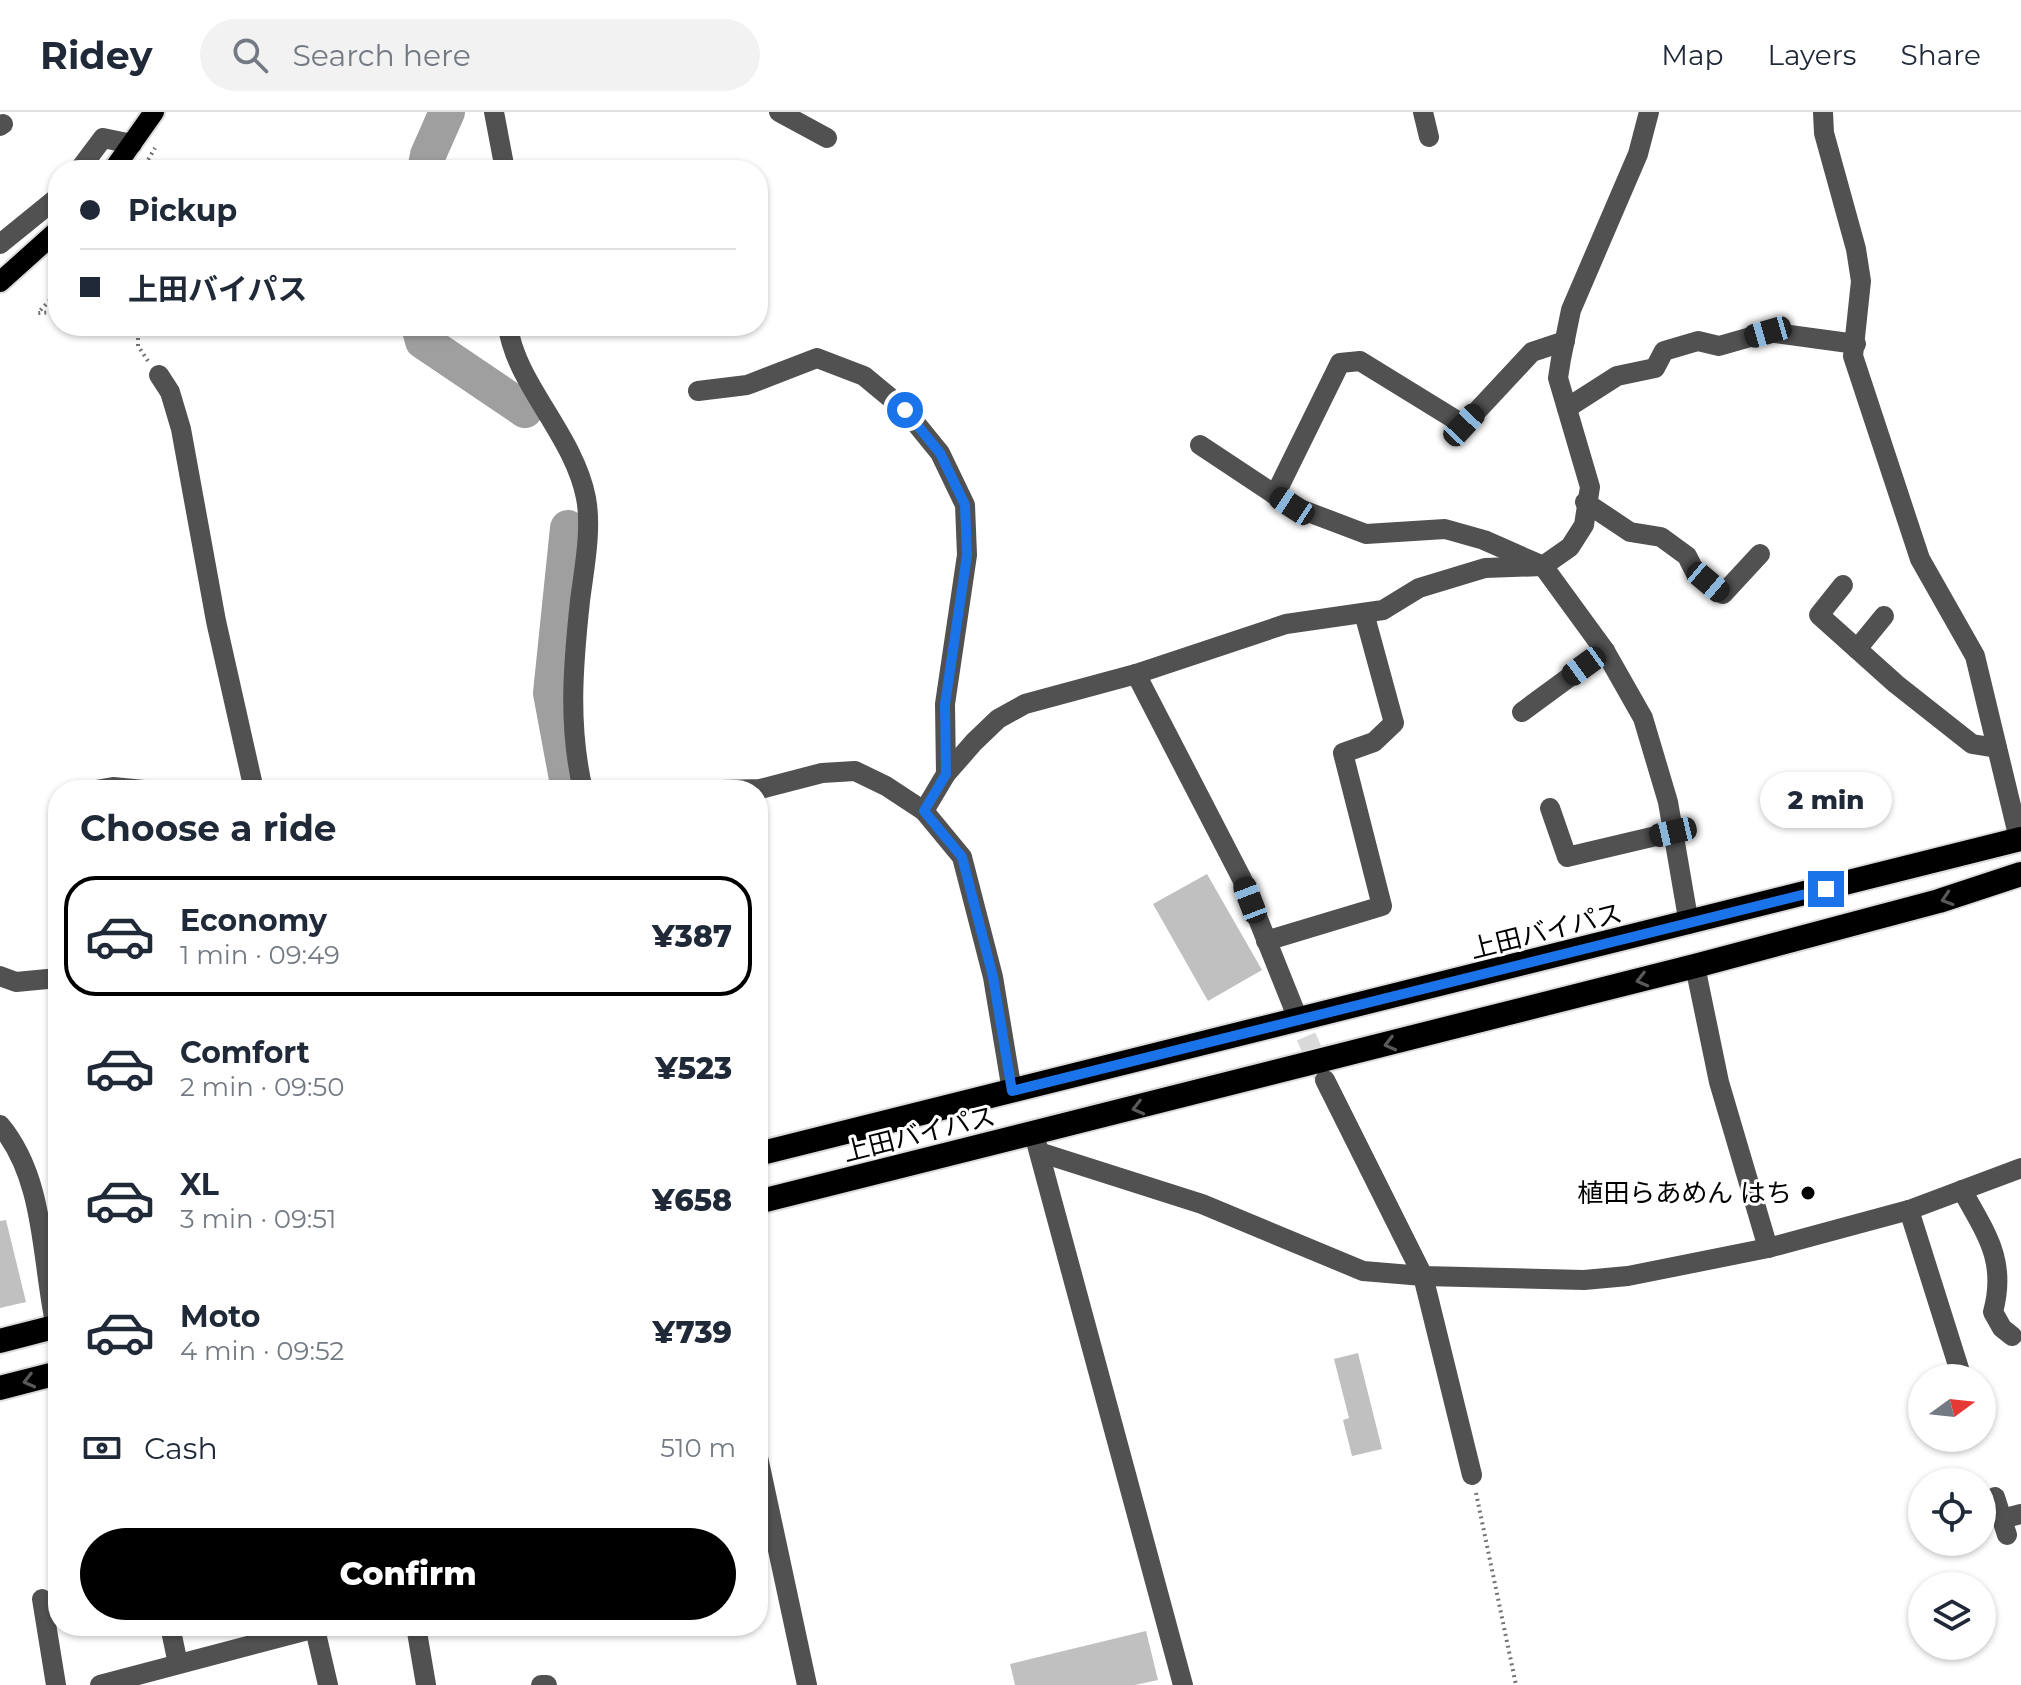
<!DOCTYPE html>
<html lang="en">
<head>
<meta charset="utf-8">
<style>
	:root { --surface:#fff; --page:#f2f2f3; --text:#1f2937; --muted:#747a83; --line:#e0e1e3; --accent:#000 }
	body { margin:0; font-family:Montserrat,"Noto Sans JP",sans-serif; background:var(--page); color:var(--text); height:100vh; display:flex; flex-direction:column; font-size:30px; white-space:nowrap }
	* { box-sizing:border-box; margin:0 }
	p { font-size:26px; color:var(--muted) }
	.icon { flex:none; width:44px; height:44px; fill:none; stroke:currentColor; stroke-width:2; stroke-linecap:round; stroke-linejoin:round }
	.map { position:relative; flex:1; overflow:hidden }
	.side { position:absolute; left:48px; top:668px; width:720px; height:856px; display:flex; flex-direction:column; background:var(--surface); border-radius:32px; box-shadow:0 2px 6px #0004 }
	.side>* { flex:none }
	.guide { position:absolute; left:48px; top:48px; width:720px; height:176px; border-radius:32px; box-shadow:0 2px 6px #0004; display:grid; align-content:center; height:176px; padding:0 32px; background:var(--surface) }
	.needle { width:52px; rotate:75deg }
	.tools { position:absolute; left:1908px; top:1252px; display:grid; gap:16px }
	.tools a { display:grid; place-items:center; width:88px; height:88px; border-radius:50%; background:var(--surface); box-shadow:0 2px 6px #0004; font-size:40px }
	.end { position:absolute; width:36px; height:36px; margin:-18px; border:10px solid #1a73e8; background:#fff; box-shadow:0 0 0 4px #fff }
	.from { border-radius:50% }
	.bubble { position:absolute; height:56px; border-radius:28px; background:var(--surface); box-shadow:0 2px 6px #0004; font-size:26px; font-weight:800; line-height:56px; text-align:center }
	.car { position:absolute; width:24px; height:48px; margin:-24px -12px; border-radius:10px; box-shadow:0 0 6px 2px #0007; background:linear-gradient(#222 24%,#8ab4d8 0 40%,#222 0 76%,#8ab4d8 0 86%,#222 0) }
	.guide b { display:flex; align-items:center; gap:28px; height:76px; font-size:30px }
	.guide b+b { border-top:2px solid var(--line) }
	.guide i { width:20px; height:20px; background:var(--text) }
	ul { padding:0; list-style:none }
	li { display:flex; align-items:center; gap:24px; height:120px; margin:0 16px 12px; padding:0 16px; border:4px solid transparent; border-radius:32px }
	li div { flex:1 }
	li b { display:block; font-size:30px }
	li em { font-style:normal; font-weight:800 }
	li.on { border-color:var(--accent) }
	li>.icon { width:72px; height:72px; stroke-width:1.5 }
	h2 { padding:0 32px; font-size:36px; line-height:96px }
	.pay { display:flex; align-items:center; gap:20px; height:88px; padding:0 32px; font-size:30px }
	.pay p { margin-inline-start:auto }
	.button { display:flex; gap:16px; margin-top:auto; padding:16px 32px }
	.button a { flex:1; height:92px; border-radius:48px; background:var(--accent); color:#fff; font-size:32px; font-weight:800; line-height:92px; text-align:center }
	header { display:flex; align-items:center; gap:48px; box-sizing:border-box; height:112px; padding:0 40px; background:var(--surface); border-bottom:2px solid var(--line) }
	header strong { font-size:38px }
	nav { display:flex; gap:44px; margin-inline-start:auto; font-size:28px }
	.search { width:560px; height:72px; background:var(--page); display:flex; align-items:center; gap:20px; box-sizing:border-box; padding:0 28px; border-radius:44px; color:var(--muted); font-size:30px }
	.map>svg:first-child { display:block }
	.lines { fill:none; stroke-linecap:round; stroke-linejoin:round }
	.river { stroke:#9f9f9f; stroke-width:36 }
	.building { fill:#c0c0c0 }
	.minor-tunnel { stroke:#d9d9d9; stroke-width:20; stroke-dasharray:20 10; stroke-linecap:butt }
	.major-casing { stroke:#dbdbdb; stroke-width:24 }
	.highway-casing { stroke:#dbdbdb; stroke-width:28 }
	.path { stroke:#737373; stroke-width:4; stroke-dasharray:2 4; stroke-linecap:butt }
	.minor { stroke:#515151; stroke-width:20 }
	.major { stroke:#000; stroke-width:20 }
	.highway { stroke:#000; stroke-width:24 }
	.oneway { stroke:#595959 }
	.route { stroke:#1a73e8; stroke-width:10 }
	.poi-dot { fill:#000; stroke:#fff; stroke-width:3 }
	.labels { text-anchor:middle; stroke-width:6; stroke-linejoin:round; paint-order:stroke }
	.street-label { font-size:26px; fill:#000; stroke:#fff }
	.poi-label { font-size:26px; fill:#000; stroke:#fff; text-anchor:end }
</style>
</head>
<body>
<header>
<strong>Ridey</strong>
<div class="search"><svg class="icon" aria-label="search" viewBox="0 0 24 24"><circle cx="10" cy="10" r="6"/><path d="M15 15l6 6"/></svg>Search here</div>
<nav><a>Map</a><a>Layers</a><a>Share</a></nav>
</header>
<div class="map">
<svg width="2021" height="1573" viewBox="0 0 2021 1573">
	<rect width="100%" height="100%" fill="#fff"/>
	<g class="lines">
		<!-- river -->
		<g class="river">
			<path d="M425 58 428 43 447 0"/>
			<path d="M419 214 423 229 525 298"/>
			<path d="M568 416 551 581 569 678"/>
		</g>
	</g>
	<!-- building -->
	<g class="building">
		<path d="M1207 762 1262 858 1208 889 1153 792Z"/>
		<path d="M6 1108 26 1190 0 1196V1109Z"/>
		<path d="M1358 1241 1382 1337 1352 1344 1343 1308 1349 1306 1334 1247Z"/>
		<path d="M1146 1519 1158 1568 1135 1573H1015L1010 1552Z"/>
	</g>
	<g class="lines">
		<!-- minor-tunnel -->
		<path class="minor-tunnel" d="M1294 897 1323 963"/>
		<!-- major casing -->
		<g class="major-casing">
			<g id="major">
				<path d="M113 58 154 0"/>
				<path d="M0 170 58 118"/>
			</g>
		</g>
		<!-- highway casing -->
		<g class="highway-casing">
			<g id="highway">
				<path d="M758 1042 2021 727"/>
				<path d="M758 1090 1695 854 1939 789 2021 762"/>
				<path d="M0 1229 58 1214"/>
				<path d="M0 1276 58 1261"/>
			</g>
		</g>
		<!-- path -->
		<g class="path">
			<path d="M142 58 155 36"/>
			<path d="M58 179 38 201 58 200"/>
			<path d="M138 214V234L148 249"/>
			<path d="M1476 1381 1516 1573"/>
		</g>
		<!-- minor -->
		<g class="minor">
			<path d="M494 0 505 58"/>
			<path d="M779 0 827 26"/>
			<path d="M1423 0 1429 25"/>
			<path d="M1823 0 1824 21 1856 137 1861 169 1853 244 1920 447 1975 544 2019 727"/>
			<path d="M0 14 3 12"/>
			<path d="M79 58 103 26 132 32"/>
			<path d="M0 132 58 85"/>
			<path d="M508 214C515 271 574 323 586 386 592 418 584 457 580 489 573 554 568 614 583 678"/>
			<path d="M159 263 170 280 181 317 216 509 254 678"/>
			<path d="M698 279 747 273 817 246 864 264 905 298 940 341 965 393 967 443 945 592 946 662"/>
			<path d="M1567 296 1617 264 1655 256 1664 239 1698 229 1719 234 1768 220 1856 232"/>
			<path d="M1200 333 1292 394 1366 422 1445 417 1484 428 1543 454 1605 539 1643 606 1668 690 1689 812"/>
			<path d="M1275 383 1340 251 1360 249 1464 313 1532 240 1565 229"/>
			<path d="M1585 390 1630 420 1661 425 1687 444 1694 458 1723 482 1760 442"/>
			<path d="M1843 473 1819 503 1896 572 1972 632 1997 636"/>
			<path d="M1857 537 1884 504"/>
			<path d="M1136 562 1242 767 1294 897"/>
			<path d="M1522 600 1605 539"/>
			<path d="M96 678 113 675 144 678"/>
			<path d="M722 678 760 677 822 661 855 659 886 674 924 699 962 745 993 865 1012 979"/>
			<path d="M1550 696 1567 745 1673 720"/>
			<path d="M924 699 946 662 974 630 998 607 1025 592 1136 562 1286 512 1383 498 1419 476 1485 456 1543 454 1570 435 1584 413 1590 375 1558 266 1561 247 1571 198 1638 42 1649 0"/>
			<path d="M1266 829 1382 794 1343 641 1374 630 1394 611 1364 501"/>
			<path d="M1695 854 1719 970 1768 1136"/>
			<path d="M0 864 16 870 58 866"/>
			<path d="M1325 968 1423 1164 1472 1363"/>
			<path d="M0 1013C46 1068 41 1148 56 1215"/>
			<path d="M1037 1033 1183 1573"/>
			<path d="M1042 1041 1202 1092 1363 1159 1423 1164 1584 1168 1628 1164 1768 1136 1909 1098 2021 1056"/>
			<path d="M1962 1078C1986 1122 2007 1148 1993 1200L2002 1216 2012 1224"/>
			<path d="M1909 1098 1962 1266"/>
			<path d="M758 1345 807 1573"/>
			<path d="M1995 1385 2007 1423"/>
			<path d="M2002 1407 2021 1402"/>
			<path d="M42 1487 56 1573"/>
			<path d="M170 1514 178 1552"/>
			<path d="M416 1514 426 1573"/>
			<path d="M315 1517 328 1573"/>
			<path d="M100 1573 323 1514"/>
			<path d="M541 1573H547"/>
		</g>
		<!-- major -->
		<use href="#major" class="major"/>
		<!-- highway -->
		<use href="#highway" class="highway"/>
	</g>
	<!-- one-way arrows -->
	<defs><path id="oneway-chevron" d="M-2-3.5L2.5 0L-2 3.5" fill="none" stroke-width="1.6" stroke-linecap="round" stroke-linejoin="round" transform="scale(2)"/></defs>
	<g class="oneway">
		<use href="#oneway-chevron" transform="translate(1947 787) rotate(162)"/>
		<use href="#oneway-chevron" transform="translate(1642 868) rotate(166)"/>
		<use href="#oneway-chevron" transform="translate(1390 932) rotate(166)"/>
		<use href="#oneway-chevron" transform="translate(1138 996) rotate(166)"/>
		<use href="#oneway-chevron" transform="translate(29 1269) rotate(166)"/>
	</g>
	<g class="lines">
		<!-- route -->
		<path class="route" d="M905 298 940 341 965 393 967 443 945 592 946 662 924 699 962 745 993 865 1012 979 1826 777"/>
	</g>
	<!-- markers -->
	<circle class="poi-dot" cx="1808" cy="1081" r="8"/>
	<g class="labels">
		<!-- street labels -->
		<g class="street-label">
			<text transform="translate(1546 819) rotate(-14)" y="9">上田バイパス</text>
			<text transform="translate(919 1022) rotate(-14)" y="9">上田バイパス</text>
		</g>
		<!-- poi labels -->
		<g class="poi-label">
			<text x="1792" y="1090">植田らあめん はち</text>
		</g>
	</g>
</svg>
<div class="tools">
<a><svg class="needle" viewBox="-14 -14 28 28"><path d="M0-13l5 13h-10z" fill="#e53935"/><path d="M0 13l5-13h-10z" fill="#747a83"/></svg></a>
<a><svg class="icon" aria-label="locate" viewBox="0 0 24 24"><circle cx="12" cy="12" r="6"/><path d="M12 2v4M12 18v4M2 12h4M18 12h4"/></svg></a>
<a><svg class="icon" aria-label="layers" viewBox="0 0 24 24"><path d="M12 4l9 5-9 5-9-5zM3 14l9 5 9-5"/></svg></a>
</div>
<i class="end from" style="left:905px;top:298px"></i>
<i class="end" style="left:1826px;top:777px"></i>
<div class="bubble" style="left:1760px;top:660px;width:132px">2 min</div>
<i class="car" style="left:1768px;top:220px;rotate:254deg"></i>
<i class="car" style="left:1464px;top:313px;rotate:43deg"></i>
<i class="car" style="left:1292px;top:394px;rotate:303deg"></i>
<i class="car" style="left:1708px;top:470px;rotate:130deg"></i>
<i class="car" style="left:1584px;top:554px;rotate:234deg"></i>
<i class="car" style="left:1673px;top:720px;rotate:257deg"></i>
<i class="car" style="left:1250px;top:788px;rotate:339deg"></i>
<div class="guide">
<b><i class="from"></i>Pickup</b>
<b><i></i>上田バイパス</b>
</div>
<section class="side">
<h2>Choose a ride</h2>
<ul>
<li class="on"><svg class="icon" aria-label="car" viewBox="0 0 24 24"><path d="M5 17H2v-5l4-1 3-4h7l3 4 3 1v5h-3M9 17h6M6 11h13"/><circle cx="7" cy="17" r="2"/><circle cx="17" cy="17" r="2"/></svg><div><b>Economy</b><p>1 min · 09:49</p></div><em>¥387</em></li>
<li><svg class="icon" aria-label="car" viewBox="0 0 24 24"><path d="M5 17H2v-5l4-1 3-4h7l3 4 3 1v5h-3M9 17h6M6 11h13"/><circle cx="7" cy="17" r="2"/><circle cx="17" cy="17" r="2"/></svg><div><b>Comfort</b><p>2 min · 09:50</p></div><em>¥523</em></li>
<li><svg class="icon" aria-label="car" viewBox="0 0 24 24"><path d="M5 17H2v-5l4-1 3-4h7l3 4 3 1v5h-3M9 17h6M6 11h13"/><circle cx="7" cy="17" r="2"/><circle cx="17" cy="17" r="2"/></svg><div><b>XL</b><p>3 min · 09:51</p></div><em>¥658</em></li>
<li><svg class="icon" aria-label="car" viewBox="0 0 24 24"><path d="M5 17H2v-5l4-1 3-4h7l3 4 3 1v5h-3M9 17h6M6 11h13"/><circle cx="7" cy="17" r="2"/><circle cx="17" cy="17" r="2"/></svg><div><b>Moto</b><p>4 min · 09:52</p></div><em>¥739</em></li>
</ul>
<div class="pay"><svg class="icon" aria-label="cash" viewBox="0 0 24 24"><path d="M3 7h18v10H3z"/><circle cx="12" cy="12" r="2"/></svg>Cash<p>510 m</p></div>
<div class="button"><a>Confirm</a></div>
</section>
</div>
</body>
</html>
